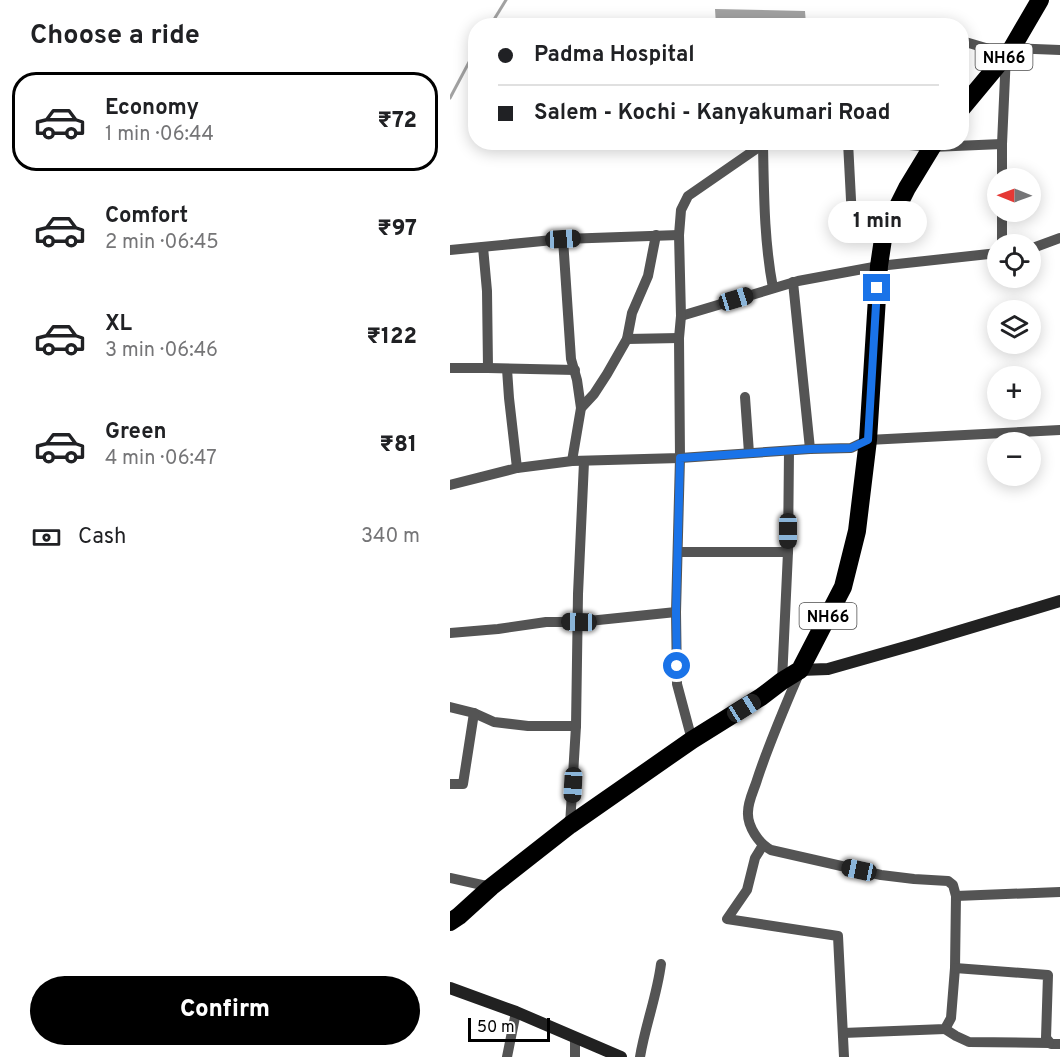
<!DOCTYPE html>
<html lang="en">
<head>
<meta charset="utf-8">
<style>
	:root { --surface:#fff; --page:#f6f6f6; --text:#202124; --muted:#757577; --line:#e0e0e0; --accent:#000 }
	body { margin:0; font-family:Overpass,sans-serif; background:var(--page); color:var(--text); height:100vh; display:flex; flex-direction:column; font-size:22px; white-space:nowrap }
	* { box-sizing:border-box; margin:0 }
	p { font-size:20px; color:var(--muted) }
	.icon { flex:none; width:33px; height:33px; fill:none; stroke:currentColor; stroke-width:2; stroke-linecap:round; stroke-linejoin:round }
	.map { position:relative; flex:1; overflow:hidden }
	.sheet { display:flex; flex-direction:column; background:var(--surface); width:450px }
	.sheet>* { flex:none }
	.top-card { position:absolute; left:18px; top:18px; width:501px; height:132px; border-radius:24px; box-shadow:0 3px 15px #0003; display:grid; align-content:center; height:132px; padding:0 30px; background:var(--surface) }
	.needle { width:39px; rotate:271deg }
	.controls { position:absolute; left:537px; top:168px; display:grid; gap:12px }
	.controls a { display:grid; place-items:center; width:54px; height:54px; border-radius:50%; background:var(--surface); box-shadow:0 3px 15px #0003; font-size:30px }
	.scale { position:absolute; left:18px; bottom:15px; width:82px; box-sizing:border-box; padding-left:6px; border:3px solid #000; border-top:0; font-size:16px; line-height:21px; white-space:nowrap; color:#000; -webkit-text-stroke:4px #fff; paint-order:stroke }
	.end { position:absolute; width:27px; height:27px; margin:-14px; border:8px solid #1a73e8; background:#fff; box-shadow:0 0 0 3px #fff }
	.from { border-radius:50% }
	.bubble { position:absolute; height:42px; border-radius:21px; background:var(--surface); box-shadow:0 3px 15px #0003; font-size:20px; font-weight:800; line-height:42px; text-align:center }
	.car { position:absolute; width:18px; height:36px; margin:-18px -9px; border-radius:8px; box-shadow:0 0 4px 2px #0007; background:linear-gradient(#222 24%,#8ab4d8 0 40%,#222 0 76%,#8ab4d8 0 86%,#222 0) }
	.top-card b { display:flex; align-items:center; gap:21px; height:57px; font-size:22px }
	.top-card b+b { border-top:2px solid var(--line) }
	.top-card i { width:15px; height:15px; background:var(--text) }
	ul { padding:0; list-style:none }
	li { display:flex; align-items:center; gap:18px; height:99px; margin:0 12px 9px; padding:0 18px; border:3px solid transparent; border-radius:24px }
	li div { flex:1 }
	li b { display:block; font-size:22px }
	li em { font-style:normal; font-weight:800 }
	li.current { border-color:var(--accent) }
	li>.icon { width:54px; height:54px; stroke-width:1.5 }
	h2 { padding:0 30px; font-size:27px; line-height:72px }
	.pay { display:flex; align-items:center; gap:15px; height:66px; padding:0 30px; font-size:22px }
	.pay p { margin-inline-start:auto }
	.action { display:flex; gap:12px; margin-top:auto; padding:12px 30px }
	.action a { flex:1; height:69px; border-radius:36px; background:var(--accent); color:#fff; font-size:24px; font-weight:800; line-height:69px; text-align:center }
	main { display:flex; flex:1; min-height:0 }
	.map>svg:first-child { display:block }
	.water { fill:#a2a2a2 }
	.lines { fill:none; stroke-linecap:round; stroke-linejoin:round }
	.stream { stroke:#a2a2a2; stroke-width:3 }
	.street { stroke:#545454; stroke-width:10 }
	.secondary { stroke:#212121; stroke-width:12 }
	.highway { stroke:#000; stroke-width:18 }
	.route { stroke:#1a73e8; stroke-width:8 }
	.labels { text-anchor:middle; stroke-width:4.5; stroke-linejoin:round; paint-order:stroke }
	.shield { fill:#fff; stroke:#4c4c4c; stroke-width:1.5 }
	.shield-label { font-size:16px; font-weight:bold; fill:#000 }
</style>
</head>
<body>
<main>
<section class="sheet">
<h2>Choose a ride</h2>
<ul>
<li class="current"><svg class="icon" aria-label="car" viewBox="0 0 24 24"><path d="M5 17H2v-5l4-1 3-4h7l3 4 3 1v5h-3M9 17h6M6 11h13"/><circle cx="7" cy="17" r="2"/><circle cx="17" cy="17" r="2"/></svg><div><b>Economy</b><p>1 min · 06:44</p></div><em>₹72</em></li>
<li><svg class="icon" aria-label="car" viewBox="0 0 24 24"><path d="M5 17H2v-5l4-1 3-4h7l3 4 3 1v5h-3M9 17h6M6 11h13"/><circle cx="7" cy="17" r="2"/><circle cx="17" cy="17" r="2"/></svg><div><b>Comfort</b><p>2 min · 06:45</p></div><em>₹97</em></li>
<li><svg class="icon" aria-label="car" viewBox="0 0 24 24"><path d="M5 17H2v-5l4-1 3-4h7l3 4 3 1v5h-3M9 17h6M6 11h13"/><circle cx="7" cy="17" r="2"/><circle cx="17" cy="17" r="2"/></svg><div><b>XL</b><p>3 min · 06:46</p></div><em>₹122</em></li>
<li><svg class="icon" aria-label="car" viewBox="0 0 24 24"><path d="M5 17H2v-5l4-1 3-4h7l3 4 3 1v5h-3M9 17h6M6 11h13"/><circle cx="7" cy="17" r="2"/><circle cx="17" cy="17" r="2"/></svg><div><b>Green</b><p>4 min · 06:47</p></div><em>₹81</em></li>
</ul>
<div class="pay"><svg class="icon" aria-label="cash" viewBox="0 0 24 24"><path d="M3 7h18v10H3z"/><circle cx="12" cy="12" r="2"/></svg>Cash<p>340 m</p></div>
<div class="action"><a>Confirm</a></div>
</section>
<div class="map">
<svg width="610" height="1057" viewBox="0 0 610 1057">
	<rect width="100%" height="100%" fill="#fff"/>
	<!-- water -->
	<path class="water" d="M265 9 355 11 356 25H266Z"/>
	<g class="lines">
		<!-- stream -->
		<g class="stream">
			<path d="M40 26 56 0"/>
			<path d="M0 98 26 49"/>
		</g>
		<!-- street -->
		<g class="street">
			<path d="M512 41 556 54 552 144V178"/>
			<path d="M562 48 610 50"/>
			<path d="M398 142 402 219"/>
			<path d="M426 142 482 147 552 144"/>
			<path d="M313 145C314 193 314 241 323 288"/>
			<path d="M552 212V244"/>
			<path d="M113 239 121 359 127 380 131 408"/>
			<path d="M33 247 37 291 38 368"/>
			<path d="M580 249 610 238"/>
			<path d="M0 250 113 239 229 235"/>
			<path d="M343 282 360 449"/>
			<path d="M231 316 348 281 429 266 548 253"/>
			<path d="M177 339 229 338"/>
			<path d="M0 368H38L125 370"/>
			<path d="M57 369 59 398 67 468"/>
			<path d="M295 397 299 453"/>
			<path d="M122 461 131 408 144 394 157 374 177 339 182 313 198 276 206 235"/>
			<path d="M0 485 67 468 122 461 230 458 360 449 401 448 418 440 610 430"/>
			<path d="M229 552H338"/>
			<path d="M0 633 48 629 96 622H129L226 612"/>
			<path d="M350 671C335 707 319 743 307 780 304 790 298 801 298 812 297 826 309 844 321 850L431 875 464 879 498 881 503 885 506 896 505 968 501 1018 495 1029 393 1033"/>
			<path d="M332 681 338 552 339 451"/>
			<path d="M0 707 24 713 44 722 78 726H126"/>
			<path d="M242 740 227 684 226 612 230 458 229 338 231 316 229 235 231 210 238 196 316 142"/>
			<path d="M0 784H13L24 713"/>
			<path d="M120 825 126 726 128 594 134 462"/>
			<path d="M313 845 305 858 297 890 277 919 388 936 394 1057"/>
			<path d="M0 878 41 887"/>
			<path d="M506 896 610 892"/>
			<path d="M505 968 598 975 596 1038 601 1044H610"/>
			<path d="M495 1029 506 1036 519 1042 599 1043"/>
			<path d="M57 1057 66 1012"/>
			<path d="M125 1057V1037"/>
			<path d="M190 1057C195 1026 207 996 211 964"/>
		</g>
		<!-- secondary -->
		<g class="secondary">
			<path d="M350 670 378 669 466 644 610 601"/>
			<path d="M0 988 66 1012 171 1057"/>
		</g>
		<!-- highway -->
		<g class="highway">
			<path d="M512 108 562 48 590 0"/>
			<path d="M0 922 9 916 41 887 120 825 242 740 311 697 332 681 350 670 393 587 407 531 418 440 429 266 433 239 441 220 457 188 485 142"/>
		</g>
	</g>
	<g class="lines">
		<!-- route -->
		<path class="route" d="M227 666 226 612 230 458 360 449 401 448 418 440 427 288"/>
	</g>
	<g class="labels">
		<!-- shield labels -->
		<g class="shield">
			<rect x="525.5" y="44" width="57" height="26" rx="4.5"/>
			<rect x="349.5" y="603" width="57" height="26" rx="4.5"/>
		</g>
		<g class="shield-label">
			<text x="554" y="63">NH66</text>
			<text x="378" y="622">NH66</text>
		</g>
	</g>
</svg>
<div class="controls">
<a><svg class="needle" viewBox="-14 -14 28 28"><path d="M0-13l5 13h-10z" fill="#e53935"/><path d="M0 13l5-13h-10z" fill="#757577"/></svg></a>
<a><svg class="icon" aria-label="locate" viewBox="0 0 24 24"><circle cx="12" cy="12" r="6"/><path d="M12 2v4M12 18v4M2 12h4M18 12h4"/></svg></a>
<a><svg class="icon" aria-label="layers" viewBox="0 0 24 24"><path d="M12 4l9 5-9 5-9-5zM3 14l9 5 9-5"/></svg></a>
<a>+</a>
<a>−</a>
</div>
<div class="scale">50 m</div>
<i class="end from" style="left:227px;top:666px"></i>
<i class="end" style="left:427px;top:288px"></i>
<div class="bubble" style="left:378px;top:201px;width:99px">1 min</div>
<i class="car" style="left:113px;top:239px;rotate:87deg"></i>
<i class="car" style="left:286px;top:299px;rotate:73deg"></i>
<i class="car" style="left:338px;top:531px;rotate:180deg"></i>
<i class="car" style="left:129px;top:622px;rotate:271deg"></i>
<i class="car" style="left:294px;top:708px;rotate:58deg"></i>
<i class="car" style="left:123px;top:785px;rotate:183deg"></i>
<i class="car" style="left:409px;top:870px;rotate:282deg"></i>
<div class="top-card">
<b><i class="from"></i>Padma Hospital</b>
<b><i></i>Salem - Kochi - Kanyakumari Road</b>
</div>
</div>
</main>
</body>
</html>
